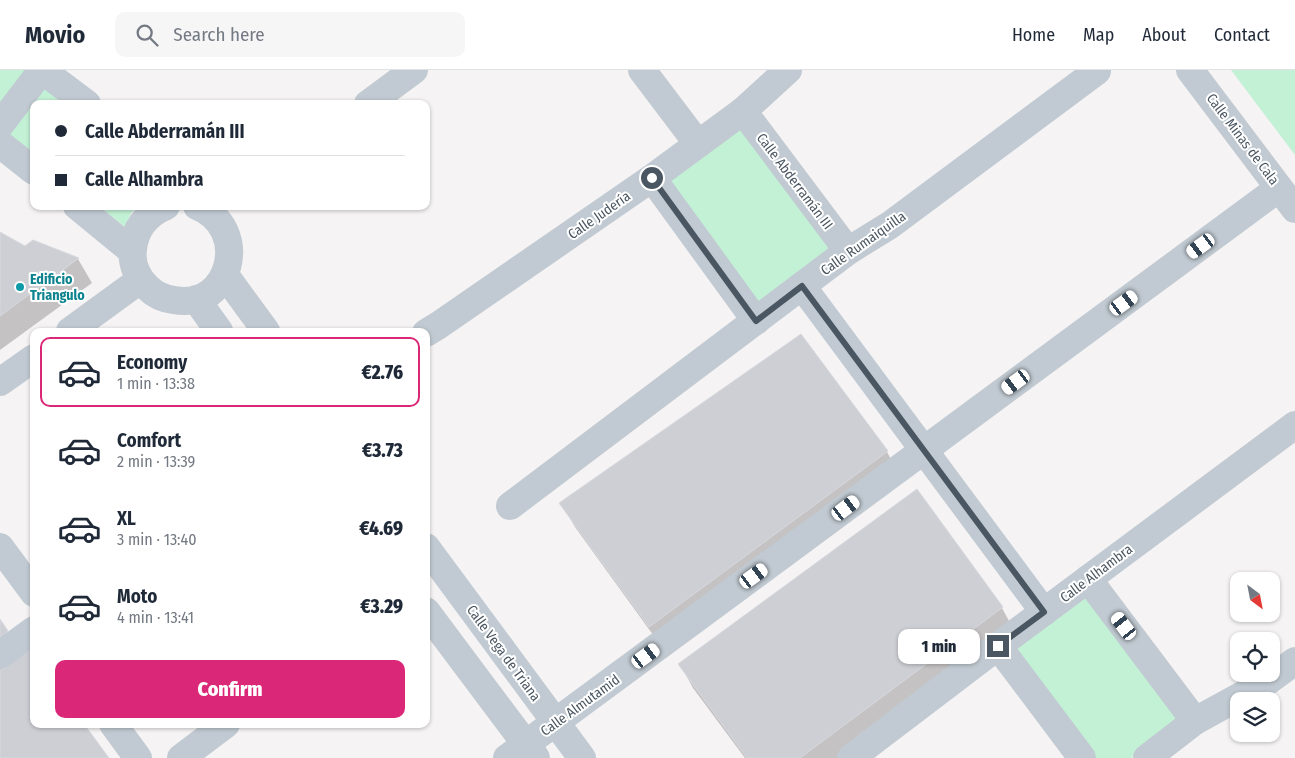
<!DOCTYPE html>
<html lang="en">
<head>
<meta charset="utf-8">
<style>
	:root { --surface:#fff; --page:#f6f6f7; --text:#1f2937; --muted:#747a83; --line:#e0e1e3; --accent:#db2777 }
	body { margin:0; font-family:"Fira Sans Condensed",sans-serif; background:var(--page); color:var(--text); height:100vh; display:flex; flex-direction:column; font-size:19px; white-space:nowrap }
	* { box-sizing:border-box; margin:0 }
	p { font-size:16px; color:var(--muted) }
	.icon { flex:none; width:28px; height:28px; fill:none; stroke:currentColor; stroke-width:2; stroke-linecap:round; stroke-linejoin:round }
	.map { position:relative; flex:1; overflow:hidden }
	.drawer { position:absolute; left:30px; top:258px; width:400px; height:400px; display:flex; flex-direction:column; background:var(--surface); border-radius:10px; box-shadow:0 1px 4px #0004 }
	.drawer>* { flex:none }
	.hud { position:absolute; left:30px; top:30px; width:400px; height:110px; border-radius:10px; box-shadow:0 1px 4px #0004; display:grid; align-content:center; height:110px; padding:0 25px; background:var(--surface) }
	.needle { width:32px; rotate:148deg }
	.buttons { position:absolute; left:1230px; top:502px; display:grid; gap:10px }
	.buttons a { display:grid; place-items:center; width:50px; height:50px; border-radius:10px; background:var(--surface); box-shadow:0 1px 4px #0004; font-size:25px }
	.end { position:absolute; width:22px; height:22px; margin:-11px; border:6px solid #4a5661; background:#fff; box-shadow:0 0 0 2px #fff }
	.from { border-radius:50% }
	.bubble { position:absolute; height:35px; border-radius:10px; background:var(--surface); box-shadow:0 1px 4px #0004; font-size:16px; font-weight:800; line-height:35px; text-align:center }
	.car { position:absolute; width:15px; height:30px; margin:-15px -8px; border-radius:6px; box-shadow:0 0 4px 1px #0007; background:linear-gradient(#fff 24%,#345 0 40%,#fff 0 76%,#345 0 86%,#fff 0) }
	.hud b { display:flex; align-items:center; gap:18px; height:48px; font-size:19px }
	.hud b+b { border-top:1px solid var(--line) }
	.hud i { width:12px; height:12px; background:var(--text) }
	ul { padding:9px 0 0; list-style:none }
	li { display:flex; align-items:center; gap:15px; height:70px; margin:0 10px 8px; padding:0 15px; border:2px solid transparent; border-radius:10px }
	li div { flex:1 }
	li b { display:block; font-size:19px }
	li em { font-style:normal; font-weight:800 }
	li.on { border-color:var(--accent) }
	li>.icon { width:45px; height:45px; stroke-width:1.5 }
	.action { display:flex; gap:10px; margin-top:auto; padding:10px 25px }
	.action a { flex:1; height:58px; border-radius:10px; background:var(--accent); color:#fff; font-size:20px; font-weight:800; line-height:58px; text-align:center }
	header { display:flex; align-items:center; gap:30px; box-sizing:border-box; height:70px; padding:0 25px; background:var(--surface); border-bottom:1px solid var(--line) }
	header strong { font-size:24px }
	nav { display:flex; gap:28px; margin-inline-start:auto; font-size:18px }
	.search { width:350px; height:45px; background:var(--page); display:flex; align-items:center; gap:12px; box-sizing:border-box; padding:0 18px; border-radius:10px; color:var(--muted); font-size:19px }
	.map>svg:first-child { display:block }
	.green { fill:#c3f1d5 }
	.shadow { fill:#0003 }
	.building { fill:#cdcfd5; stroke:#d7d9de }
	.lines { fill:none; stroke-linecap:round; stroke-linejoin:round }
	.minor { stroke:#c1cad2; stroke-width:28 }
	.route { stroke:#4a5661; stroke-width:6 }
	.culture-dot { fill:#0f9aa8; stroke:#fff; stroke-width:2 }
	.labels { text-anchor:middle; stroke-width:4; stroke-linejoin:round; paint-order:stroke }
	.street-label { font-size:14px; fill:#4a5661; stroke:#fff }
	.culture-label { font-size:14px; font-weight:bold; fill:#0d838f; stroke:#fff; text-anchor:start }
</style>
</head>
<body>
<header>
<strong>Movio</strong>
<div class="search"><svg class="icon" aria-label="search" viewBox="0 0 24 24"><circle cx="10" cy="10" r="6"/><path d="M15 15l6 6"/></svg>Search here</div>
<nav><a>Home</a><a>Map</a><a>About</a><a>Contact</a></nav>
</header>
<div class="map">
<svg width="1295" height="688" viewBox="0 0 1295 688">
	<rect width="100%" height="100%" fill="#f5f3f3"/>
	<!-- green -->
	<g class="green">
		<path d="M0 0H27L0 37Z"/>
		<path d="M1231 0H1295V85Z"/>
		<path d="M43 15 69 34H34V86L4 64Z"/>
		<path d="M739 50 838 180 761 239 662 108Z"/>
		<path d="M99 136H138L131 143 125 157Z"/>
		<path d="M1085 518 1184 648 1131 688H1092L1008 577Z"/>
	</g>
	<!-- shadow -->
	<g class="shadow">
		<path d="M0 163 25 178 33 171 78 189 92 213 0 280Z"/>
		<path d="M801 265 887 382 900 406 664 580 575 457 561 433Z"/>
		<path d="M1002 538 1015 562 846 688H745L693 618 680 594Z"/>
		<path d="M0 551 22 587 34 654H83L108 688H0Z"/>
	</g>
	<!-- building -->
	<g class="building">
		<path d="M0 162 25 176 33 170 79 188 0 246Z"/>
		<path d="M801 264 888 381 649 557 559 433Z"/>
		<path d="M917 419 1003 537 800 688H747L678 594Z"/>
		<path d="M0 549 8 561 0 567Z"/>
		<path d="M31 579 34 584V654H84L109 688H0V601Z"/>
	</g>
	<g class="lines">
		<!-- minor -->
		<g class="minor">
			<path d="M42 0 87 34"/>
			<path d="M642 0 698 74"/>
			<path d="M1190 0 1295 139"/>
			<path d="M368 34 414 0"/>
			<path d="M743 41 848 181"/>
			<path d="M0 55 42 0"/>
			<path d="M0 74 34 101"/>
			<path d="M652 108 756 251"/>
			<path d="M77 136 132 181"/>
			<path d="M166 136C147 144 135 158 133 179 131 193 137 207 147 217 154 224 164 229 174 230 231 241 252 158 197 136"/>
			<path d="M225 205 266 261"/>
			<path d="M802 216 1044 542"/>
			<path d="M196 229 219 261"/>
			<path d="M70 261 140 210"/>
			<path d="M426 263 439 255 652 108 743 41 788 0"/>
			<path d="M0 312 34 288"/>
			<path d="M510 436 848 181 890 155 1097 1"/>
			<path d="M0 477 34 523"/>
			<path d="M426 477 582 688"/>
			<path d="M1088 509 1195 651"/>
			<path d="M426 541 536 688"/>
			<path d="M998 576 1082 688"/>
			<path d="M0 585 34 560"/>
			<path d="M113 654 138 688"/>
			<path d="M181 688 226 654"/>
			<path d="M507 688 1279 118"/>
			<path d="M851 688 998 576 1295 355"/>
			<path d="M1147 688 1195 651 1268 611 1295 591"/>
		</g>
	</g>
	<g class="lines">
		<!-- route -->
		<path class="route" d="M652 108 756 251 802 216 1044 542 998 576"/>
	</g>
	<!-- markers -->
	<circle class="culture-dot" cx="20" cy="217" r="5"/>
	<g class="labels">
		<!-- street labels -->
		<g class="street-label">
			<text transform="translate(1243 69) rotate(53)" y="5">Calle Minas de Cala</text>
			<text transform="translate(795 111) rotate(53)" y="5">Calle Abderramán III</text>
			<text transform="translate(599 145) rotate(-35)" y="5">Calle Judería</text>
			<text transform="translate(863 173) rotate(-35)" y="5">Calle Rumaiquilla</text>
			<text transform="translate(1096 503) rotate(-37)" y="5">Calle Alhambra</text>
			<text transform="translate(504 583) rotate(54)" y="5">Calle Vega de Triana</text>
			<text transform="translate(580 635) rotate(-36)" y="5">Calle Almutamid</text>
		</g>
		<!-- culture labels -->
		<g class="culture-label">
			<text x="30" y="214">Edificio<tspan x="30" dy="16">Triangulo</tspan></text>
		</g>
	</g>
</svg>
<div class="buttons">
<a><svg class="needle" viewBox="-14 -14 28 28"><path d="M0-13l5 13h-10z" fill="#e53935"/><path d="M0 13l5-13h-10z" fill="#747a83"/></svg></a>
<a><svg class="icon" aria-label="locate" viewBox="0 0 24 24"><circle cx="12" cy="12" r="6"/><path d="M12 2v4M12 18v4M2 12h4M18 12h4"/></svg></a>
<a><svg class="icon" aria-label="layers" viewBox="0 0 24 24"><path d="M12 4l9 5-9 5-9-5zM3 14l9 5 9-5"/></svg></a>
</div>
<i class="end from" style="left:652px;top:108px"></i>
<i class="end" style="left:998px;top:576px"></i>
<div class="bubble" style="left:898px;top:559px;width:82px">1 min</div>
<i class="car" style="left:1201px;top:176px;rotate:234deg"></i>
<i class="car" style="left:1124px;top:233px;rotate:54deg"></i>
<i class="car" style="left:1016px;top:312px;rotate:234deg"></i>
<i class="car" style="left:846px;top:438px;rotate:53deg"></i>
<i class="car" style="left:754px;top:506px;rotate:54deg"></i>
<i class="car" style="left:1124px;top:556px;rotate:323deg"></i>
<i class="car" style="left:646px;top:586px;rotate:54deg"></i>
<div class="hud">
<b><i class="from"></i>Calle Abderramán III</b>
<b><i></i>Calle Alhambra</b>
</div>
<section class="drawer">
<ul>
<li class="on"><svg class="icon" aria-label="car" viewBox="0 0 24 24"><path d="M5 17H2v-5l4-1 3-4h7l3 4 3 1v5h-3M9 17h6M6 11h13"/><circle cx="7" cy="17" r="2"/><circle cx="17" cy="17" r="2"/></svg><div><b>Economy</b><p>1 min · 13:38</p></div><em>€2.76</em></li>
<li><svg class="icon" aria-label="car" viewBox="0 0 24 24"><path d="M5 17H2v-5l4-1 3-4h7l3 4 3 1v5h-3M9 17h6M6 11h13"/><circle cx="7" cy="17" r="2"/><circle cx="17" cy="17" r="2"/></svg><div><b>Comfort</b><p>2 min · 13:39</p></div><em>€3.73</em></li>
<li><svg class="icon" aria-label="car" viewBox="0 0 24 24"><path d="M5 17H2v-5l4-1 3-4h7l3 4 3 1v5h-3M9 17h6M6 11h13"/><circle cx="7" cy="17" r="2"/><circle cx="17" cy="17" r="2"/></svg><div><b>XL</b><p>3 min · 13:40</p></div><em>€4.69</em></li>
<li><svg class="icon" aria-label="car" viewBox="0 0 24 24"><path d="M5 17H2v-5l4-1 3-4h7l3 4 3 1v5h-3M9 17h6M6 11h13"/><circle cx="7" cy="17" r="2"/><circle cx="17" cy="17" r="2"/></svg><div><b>Moto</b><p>4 min · 13:41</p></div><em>€3.29</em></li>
</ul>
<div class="action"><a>Confirm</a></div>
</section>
</div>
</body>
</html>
